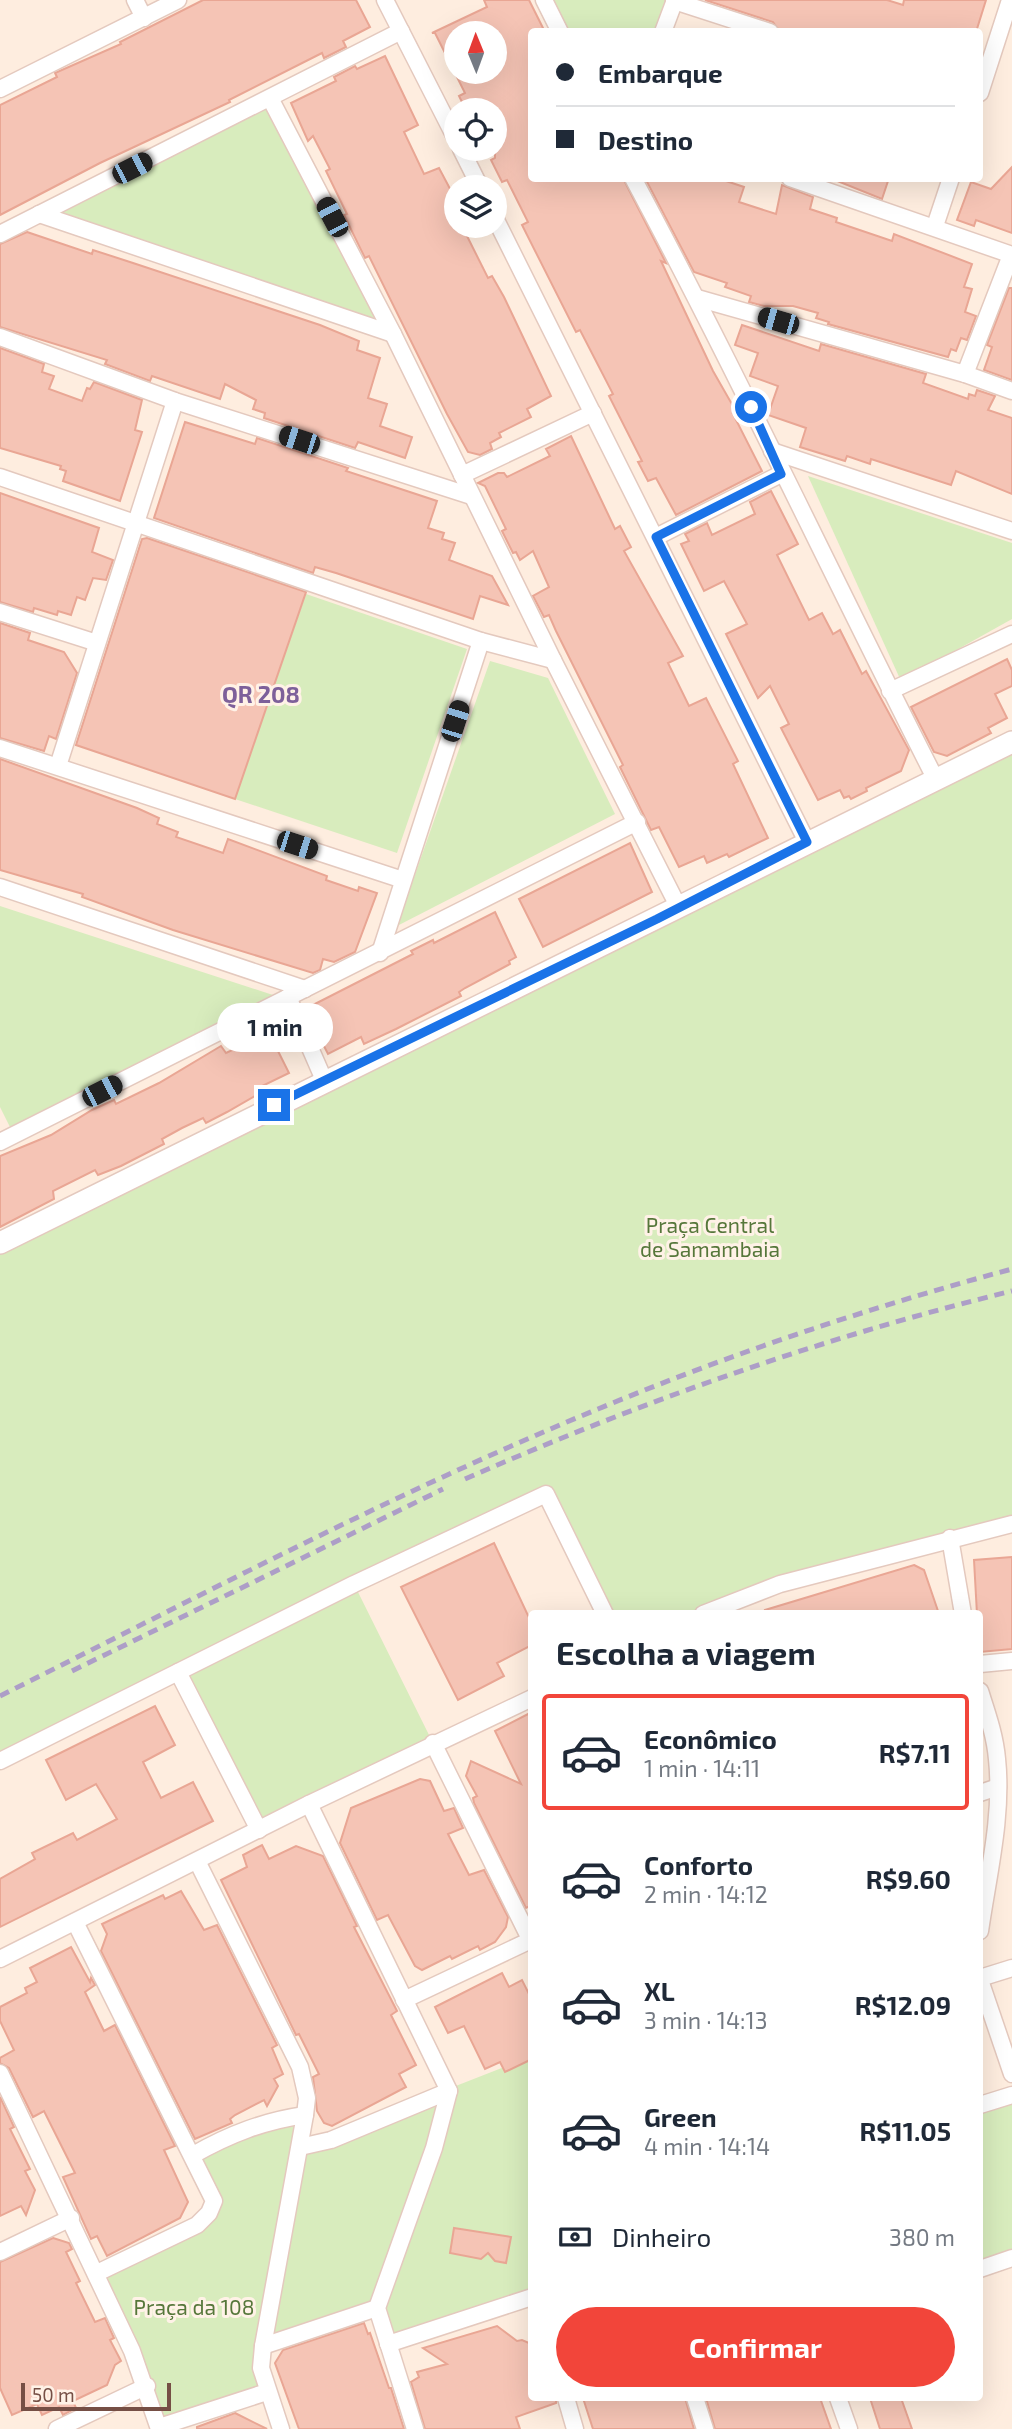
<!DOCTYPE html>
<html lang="pt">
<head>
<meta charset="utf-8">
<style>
	:root { --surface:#fff; --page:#f6f6f7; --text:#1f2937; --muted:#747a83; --line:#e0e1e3; --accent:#f2453a }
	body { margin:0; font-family:"Exo 2",sans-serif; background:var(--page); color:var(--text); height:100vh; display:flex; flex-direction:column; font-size:26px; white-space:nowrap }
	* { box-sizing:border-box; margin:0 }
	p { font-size:23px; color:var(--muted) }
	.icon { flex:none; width:38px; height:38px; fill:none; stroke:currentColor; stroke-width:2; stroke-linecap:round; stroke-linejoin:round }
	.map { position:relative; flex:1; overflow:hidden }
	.panel { position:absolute; left:528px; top:1610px; width:455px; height:791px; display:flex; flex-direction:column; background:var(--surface); border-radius:7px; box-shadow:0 7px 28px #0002 }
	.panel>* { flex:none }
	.top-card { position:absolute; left:528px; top:28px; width:455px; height:154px; border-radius:7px; box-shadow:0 7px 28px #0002; display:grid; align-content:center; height:154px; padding:0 28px; background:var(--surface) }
	.needle { width:46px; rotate:359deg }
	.tools { position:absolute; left:444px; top:21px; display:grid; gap:14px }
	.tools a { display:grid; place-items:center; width:63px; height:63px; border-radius:50%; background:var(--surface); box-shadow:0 7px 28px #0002; font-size:35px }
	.scale { position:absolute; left:21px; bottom:18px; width:150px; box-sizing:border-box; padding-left:7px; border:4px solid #764f45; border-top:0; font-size:19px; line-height:24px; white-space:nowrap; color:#764f45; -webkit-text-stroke:5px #fff2e7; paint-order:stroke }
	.end { position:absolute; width:32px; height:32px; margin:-16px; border:9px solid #1a73e8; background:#fff; box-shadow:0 0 0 4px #fff }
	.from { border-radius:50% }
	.bubble { position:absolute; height:49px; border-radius:24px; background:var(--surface); box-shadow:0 7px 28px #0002; font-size:23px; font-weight:700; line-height:49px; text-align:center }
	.car { position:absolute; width:21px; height:42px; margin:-21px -10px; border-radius:9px; box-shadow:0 0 5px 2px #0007; background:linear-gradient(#222 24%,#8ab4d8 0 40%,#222 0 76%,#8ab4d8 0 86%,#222 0) }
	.top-card b { display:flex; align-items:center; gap:24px; height:66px; font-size:26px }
	.top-card b+b { border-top:2px solid var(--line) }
	.top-card i { width:18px; height:18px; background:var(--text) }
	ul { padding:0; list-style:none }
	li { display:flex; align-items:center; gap:21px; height:116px; margin:0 14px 10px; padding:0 14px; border:4px solid transparent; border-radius:7px }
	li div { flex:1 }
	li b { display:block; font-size:26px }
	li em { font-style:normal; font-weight:700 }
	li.current { border-color:var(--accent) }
	li>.icon { width:63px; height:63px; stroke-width:1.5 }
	h2 { padding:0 28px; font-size:32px; line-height:84px }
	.pay { display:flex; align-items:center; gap:18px; height:77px; padding:0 28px; font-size:26px }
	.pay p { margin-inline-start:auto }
	.primary-button { display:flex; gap:14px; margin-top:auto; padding:14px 28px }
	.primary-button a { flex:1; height:80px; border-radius:42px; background:var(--accent); color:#fff; font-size:28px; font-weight:700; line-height:80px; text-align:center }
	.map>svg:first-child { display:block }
	.green { fill:#d8ecbd }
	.building { fill:#f5c4b5; stroke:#e9a694; stroke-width:2; fill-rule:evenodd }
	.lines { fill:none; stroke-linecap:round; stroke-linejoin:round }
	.minor-casing { stroke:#e4c9be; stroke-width:19 }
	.tertiary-casing { stroke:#e4c9be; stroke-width:24 }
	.minor { stroke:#fff; stroke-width:16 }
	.tertiary { stroke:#fff; stroke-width:21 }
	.rail { stroke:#ad9ec7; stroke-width:5; stroke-dasharray:10 7; stroke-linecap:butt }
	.route { stroke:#1a73e8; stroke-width:9 }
	.labels { text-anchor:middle; stroke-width:6; stroke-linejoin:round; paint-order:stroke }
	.park-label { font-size:21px; fill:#56773a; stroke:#fff2e7 }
	.neighbourhood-label { font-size:23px; font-weight:bold; fill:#7d609a; stroke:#fff2e7 }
</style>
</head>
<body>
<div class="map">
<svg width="1012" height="2429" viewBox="0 0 1012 2429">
	<rect width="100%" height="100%" fill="#feeddf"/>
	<!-- green -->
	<g class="green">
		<path d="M550 0H672L660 32 565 31Z"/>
		<path d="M271 95 396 339 24 217Z"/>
		<path d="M808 476 1012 543V619L901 681Z"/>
		<path d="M306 594 467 649 397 853 235 799Z"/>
		<path d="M490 661 548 678 615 814 397 926Z"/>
		<path d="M1012 749V1526L704 1613H605L546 1494 354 1584 433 1743 259 1830 178 1673 0 1761V1250Z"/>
		<path d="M0 906 276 996 12 1131 0 1107Z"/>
		<path d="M532 2056V2297L388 2344 378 2308 263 2346 267 2392 159 2427 97 2273 203 2220 214 2201 193 2155 305 2115 300 2147Z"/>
		<path d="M1012 2095V2258L980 2269V2105Z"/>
	</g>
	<!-- building -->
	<g class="building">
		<path d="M203 0H356L370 27 343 41 346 47 324 58 322 53 229 100 230 102 100 163 0 215V105L57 77 55 73 121 44 120 42Z"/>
		<path d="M484 0H529L545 32H532V178H623L666 263 661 261 713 371 737 413 733 414 762 471 676 515 656 478 648 481 638 462 642 461 609 396 613 394 580 330 576 332 522 225 528 222 507 180 502 182 491 160 495 158V110H466L459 96 465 93 435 33H432L487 7ZM457 33H495V72H457Z"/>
		<path d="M705 0H887L903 5 904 0H986L976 32H780L773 22Z"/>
		<path d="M385 56 418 125 404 132 424 174 439 168 457 202V226H481L467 236 488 278 492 276 504 297 551 396 527 409 531 417 499 433 501 437 490 443 492 449 480 455 468 452 447 414 369 256 365 258 344 215 347 214 326 171 330 169 313 136 308 141 291 103 336 81 334 77 355 66 357 69Z"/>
		<path d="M1012 167V233L976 220 974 226 957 220 971 182 991 189Z"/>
		<path d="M645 178H717L744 187 739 202 776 214 782 185 813 197 810 209 837 218 836 222 892 241 894 234 972 264 964 287 972 289 965 312 976 316 967 340 961 338 956 351 951 349 948 357 828 324 829 322 816 318 818 313 793 306H764L749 302 751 296 725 287 727 283 694 272Z"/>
		<path d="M830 178H889L882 199Z"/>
		<path d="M27 232 92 254 93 250 133 263 320 325 359 341 357 350 380 358 368 398 387 404 380 426 412 437 405 458 358 442 355 448 264 418 265 413 253 409 256 400 225 384 220 399 152 376 150 381 105 364 107 360 0 327V244Z"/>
		<path d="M1009 288H1012V380L984 370 992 347 987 345Z"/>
		<path d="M742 325 819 351 821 344 926 374 923 383 968 399 969 394 975 396 977 390 995 396 988 410 1012 418V494L956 471 951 485 871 459 870 464 847 456 845 461 800 447 806 428 768 415 778 386 750 376 758 353 735 345Z"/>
		<path d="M0 348 44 364 42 372 54 376 49 389 82 401 87 388 90 389 94 382 142 400 135 430 142 432 120 501 63 481 66 471 60 469 61 466 0 448Z"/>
		<path d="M185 422 255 444 257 438 348 468 346 471 437 501 428 528 444 533 442 539 455 543 449 560 492 576 508 605 480 596 473 619 336 573 315 567 313 573 154 518Z"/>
		<path d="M571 436 615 529 620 526 631 547 624 551 683 656 668 663 689 706 706 698 738 761 733 764 768 838 729 857 727 854 707 863 704 856 679 867 659 827 651 830 620 767 623 765 556 631 549 615 544 617 533 596 549 587 533 551 520 560 516 552 513 553 502 531 506 529 485 486 478 483 498 473H504L507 477 550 456 546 449Z"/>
		<path d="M771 491 798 544 777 555 809 620 822 613 833 634 840 630 862 674 866 671 909 750 901 771 866 788 867 791 851 799 849 796 844 798 840 790 818 800 781 728 789 724 770 686 758 698 726 634 747 624 724 581 704 591 681 544 689 541 685 534 707 523 712 535 755 514 750 502Z"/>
		<path d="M0 493 99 528 92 552 113 560 106 580 93 578 85 600 77 597 71 615 58 611 57 615 34 608 33 612 0 602Z"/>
		<path d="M147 538 306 592 235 799 76 745 142 539Z"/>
		<path d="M0 623 30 633 28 640 64 652 77 673 56 739 49 736 44 751 0 738Z"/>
		<path d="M1007 659 1012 670V686L995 694 1007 718 988 728 991 733 947 756 934 752 911 707Z"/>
		<path d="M0 759 137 808 159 818 157 824 178 832 176 837 223 853 228 839 327 876 326 880 358 891 359 887 377 893 355 952 334 962 323 959 320 970 313 973 173 930 82 897 83 894 0 870Z"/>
		<path d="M630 843 652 892 543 947 519 899Z"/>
		<path d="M495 912 516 957 509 961 510 964 465 988 459 992 461 996 396 1029 364 1044 361 1037 328 1054 305 1009 413 954 411 951 433 940 434 943Z"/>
		<path d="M269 1033 289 1073 258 1088 260 1093 227 1112 206 1123 203 1118 182 1128 162 1139 164 1144 121 1166 98 1175 95 1170 53 1191 54 1199 0 1227V1156L51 1135 92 1110 114 1100 116 1104 159 1083 221 1046 226 1053Z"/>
		<path d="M494 1543 532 1624V1645L497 1663 504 1676 458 1700 401 1587Z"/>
		<path d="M1012 1557V1649L980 1652V1614H977L974 1560Z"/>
		<path d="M914 1565 924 1570 939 1614H766L765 1610Z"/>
		<path d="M155 1706 175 1745 143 1762 161 1798 193 1782 213 1821 0 1927V1879L35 1859 32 1853 73 1833 77 1840 117 1819 96 1784 66 1800 46 1760Z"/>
		<path d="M532 1712V1905L526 1908 474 1803 473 1798 477 1796 466 1776 471 1761 521 1784 495 1731Z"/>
		<path d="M420 1779 430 1781 444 1811 454 1808 463 1828 448 1834 469 1875 484 1870 508 1917 506 1927 495 1942 480 1950 478 1946 452 1959 450 1956 422 1970 415 1966 388 1915 377 1920 340 1843 351 1808Z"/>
		<path d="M262 1845 269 1859 296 1846 323 1856 357 1926 354 1927 397 2011 391 2015 416 2065 399 2074 406 2087 332 2126 324 2123 317 2111 313 2077 319 2074 299 2034 296 2035 221 1880 247 1867 243 1855Z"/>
		<path d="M181 1891 204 1930 217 1925 277 2045 272 2048 283 2074 274 2079 278 2086 267 2106 264 2100 235 2115 230 2119 232 2123 195 2139 101 1951 107 1934 102 1924 163 1895 165 1899Z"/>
		<path d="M71 1947 90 1982 91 1978 95 1985 85 1992 104 2031 115 2025 175 2146 164 2150 188 2202 180 2218 107 2256 97 2236 91 2239 63 2177 75 2173 44 2111 33 2117 9 2068 0 2063V2058L14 2050 0 2021V2007L27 1993 25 1988 37 1982 30 1968Z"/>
		<path d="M502 1973 509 1987 522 1980 532 2000V2059L505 2072 500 2062 485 2069 464 2026 448 2033 435 2007Z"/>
		<path d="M0 2097 14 2127 10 2129 30 2169 25 2171 35 2190 26 2215 21 2206 0 2216Z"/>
		<path d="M454 2228 511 2237 506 2263 495 2261 488 2253 481 2259 450 2253Z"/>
		<path d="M53 2238 69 2243 72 2249 66 2252 80 2281 76 2283 95 2322 105 2318 114 2338 110 2340 121 2361 115 2365 107 2385 73 2401 76 2408 63 2415 59 2407 42 2415 37 2404 12 2415 0 2388V2262Z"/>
		<path d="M364 2323 368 2334 370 2333 389 2388H391L404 2429H299L275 2363 283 2350Z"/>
		<path d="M497 2326 517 2341 522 2340 529 2343 532 2353V2398H556V2403L516 2417 520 2429H425L411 2382 419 2377 417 2372 447 2364 423 2348Z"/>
		<path d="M583 2398H685L694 2429H593Z"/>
		<path d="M706 2398H820L831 2429H715Z"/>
		<path d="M870 2398H901L912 2429H880Z"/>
		<path d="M235 2413 267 2429H197V2427Z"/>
	</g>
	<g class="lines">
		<!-- minor casing -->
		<g class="minor-casing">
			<g id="minor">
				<path d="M135 0 144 18"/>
				<path d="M385 0 457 141"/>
				<path d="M544 0 560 32"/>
				<path d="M674 1 770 32"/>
				<path d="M663 32 675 0"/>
				<path d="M0 89 178 0"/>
				<path d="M980 93 1010 0"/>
				<path d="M271 100 393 334 553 660 679 908"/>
				<path d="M461 149 480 187"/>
				<path d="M633 178C739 376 834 580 936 780"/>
				<path d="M790 178 1012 255"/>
				<path d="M39 214 393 334"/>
				<path d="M495 218 807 842"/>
				<path d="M935 226 951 178"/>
				<path d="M0 234 401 31"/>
				<path d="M697 298 965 374 1012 391"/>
				<path d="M0 337 175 401 471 496"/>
				<path d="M965 374 1011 255"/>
				<path d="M772 451 1012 531"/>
				<path d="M462 475 593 413"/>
				<path d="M0 477 481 641 553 660"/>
				<path d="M656 537 781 474"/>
				<path d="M0 612 97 643"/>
				<path d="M890 691 1012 634"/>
				<path d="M0 748 403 880"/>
				<path d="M58 766 175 401"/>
				<path d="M0 887 305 989"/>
				<path d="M380 953 481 641"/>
				<path d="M288 997 324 1080"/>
				<path d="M0 1142 637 822"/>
				<path d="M950 1538 963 1614"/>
				<path d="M703 1614 780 1584 1012 1524"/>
				<path d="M980 1664 1012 1661"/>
				<path d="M178 1672 259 1830"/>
				<path d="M980 1691C987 1713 995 1735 997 1759 1003 1816 988 1875 980 1931"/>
				<path d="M433 1743 532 1943"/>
				<path d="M0 1761 354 1584 546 1494 605 1614"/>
				<path d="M980 1793 998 1787"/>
				<path d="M309 1804 449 2091 434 2148 377 2308 415 2429"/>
				<path d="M197 1861 300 2067 307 2098 305 2115 263 2346 261 2368 281 2429"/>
				<path d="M75 1922 214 2201 209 2213 197 2225 97 2273"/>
				<path d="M0 1959 309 1804 532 1698"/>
				<path d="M980 1978 1012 1968"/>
				<path d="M980 1980 1012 2074"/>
				<path d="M404 2000 531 1940"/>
				<path d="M0 2073 132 2351 159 2429"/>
				<path d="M980 2105 1012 2095"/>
				<path d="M300 2147 331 2140 449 2091"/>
				<path d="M193 2155C230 2134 264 2121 305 2115"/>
				<path d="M0 2252 71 2218"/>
				<path d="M980 2269 1012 2258"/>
				<path d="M388 2344 532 2297"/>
				<path d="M263 2346 377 2308"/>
				<path d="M566 2398 575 2429"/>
				<path d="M695 2398 705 2429"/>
				<path d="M838 2398 849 2429"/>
				<path d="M159 2427 267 2392"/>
				<path d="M57 2429 147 2386"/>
			</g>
		</g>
		<!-- tertiary casing -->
		<g class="tertiary-casing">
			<path id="tertiary" d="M0 1243 1012 742"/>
		</g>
		<!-- minor -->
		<use href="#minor" class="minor"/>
		<!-- tertiary -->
		<use href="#tertiary" class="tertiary"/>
		<!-- rail -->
		<g class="rail">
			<path d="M465 1479C643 1401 824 1337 1012 1291"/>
			<path d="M72 1671 443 1489"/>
			<path d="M0 1696C198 1597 394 1493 598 1409 733 1353 871 1307 1012 1269"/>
		</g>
	</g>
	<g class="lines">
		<!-- route -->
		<path class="route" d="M274 1105 657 919 807 842 656 537 781 474 751 407"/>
	</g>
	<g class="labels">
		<!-- park labels -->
		<g class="park-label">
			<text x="710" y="1233">Praça Central<tspan x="710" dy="24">de Samambaia</tspan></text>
			<text x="194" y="2315">Praça da 108</text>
		</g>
		<!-- neighbourhood labels -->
		<g class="neighbourhood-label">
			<text x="261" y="703">QR 208</text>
		</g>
	</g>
</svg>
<div class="tools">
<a><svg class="needle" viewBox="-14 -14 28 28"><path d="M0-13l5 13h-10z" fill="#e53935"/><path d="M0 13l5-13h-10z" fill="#747a83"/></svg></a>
<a><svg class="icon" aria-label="locate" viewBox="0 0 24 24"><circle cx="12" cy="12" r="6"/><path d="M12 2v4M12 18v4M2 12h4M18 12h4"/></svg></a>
<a><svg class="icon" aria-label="layers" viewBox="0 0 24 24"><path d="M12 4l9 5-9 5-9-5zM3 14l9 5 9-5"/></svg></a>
</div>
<div class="scale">50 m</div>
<i class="end from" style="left:751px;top:407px"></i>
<i class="end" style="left:274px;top:1105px"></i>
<div class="bubble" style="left:217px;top:1003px;width:116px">1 min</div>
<i class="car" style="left:132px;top:168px;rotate:63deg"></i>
<i class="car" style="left:332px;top:217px;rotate:332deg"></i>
<i class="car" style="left:778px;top:321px;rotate:286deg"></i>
<i class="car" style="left:299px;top:440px;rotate:288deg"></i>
<i class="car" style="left:455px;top:721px;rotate:18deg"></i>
<i class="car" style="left:297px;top:845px;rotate:108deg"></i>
<i class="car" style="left:102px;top:1091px;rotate:63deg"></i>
<div class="top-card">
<b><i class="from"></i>Embarque</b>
<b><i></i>Destino</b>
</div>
<section class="panel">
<h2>Escolha a viagem</h2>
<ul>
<li class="current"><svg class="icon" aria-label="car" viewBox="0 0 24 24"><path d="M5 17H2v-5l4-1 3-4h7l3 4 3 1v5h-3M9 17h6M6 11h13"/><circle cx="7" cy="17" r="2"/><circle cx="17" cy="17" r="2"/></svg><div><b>Econômico</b><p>1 min · 14:11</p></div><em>R$7.11</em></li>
<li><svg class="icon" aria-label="car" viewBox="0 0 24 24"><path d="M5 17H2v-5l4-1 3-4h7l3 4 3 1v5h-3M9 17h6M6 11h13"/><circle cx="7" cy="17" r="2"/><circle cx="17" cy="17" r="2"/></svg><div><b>Conforto</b><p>2 min · 14:12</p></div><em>R$9.60</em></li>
<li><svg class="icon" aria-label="car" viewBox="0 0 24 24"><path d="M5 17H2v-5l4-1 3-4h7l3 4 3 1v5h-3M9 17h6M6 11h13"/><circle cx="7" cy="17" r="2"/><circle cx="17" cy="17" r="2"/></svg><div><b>XL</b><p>3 min · 14:13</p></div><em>R$12.09</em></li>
<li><svg class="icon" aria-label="car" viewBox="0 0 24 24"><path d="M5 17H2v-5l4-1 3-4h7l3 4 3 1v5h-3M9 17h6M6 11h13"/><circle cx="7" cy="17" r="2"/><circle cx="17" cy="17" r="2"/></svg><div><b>Green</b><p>4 min · 14:14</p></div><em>R$11.05</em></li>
</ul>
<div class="pay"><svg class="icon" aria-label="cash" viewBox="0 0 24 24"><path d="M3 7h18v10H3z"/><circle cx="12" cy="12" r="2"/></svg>Dinheiro<p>380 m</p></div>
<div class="primary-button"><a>Confirmar</a></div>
</section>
</div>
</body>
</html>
